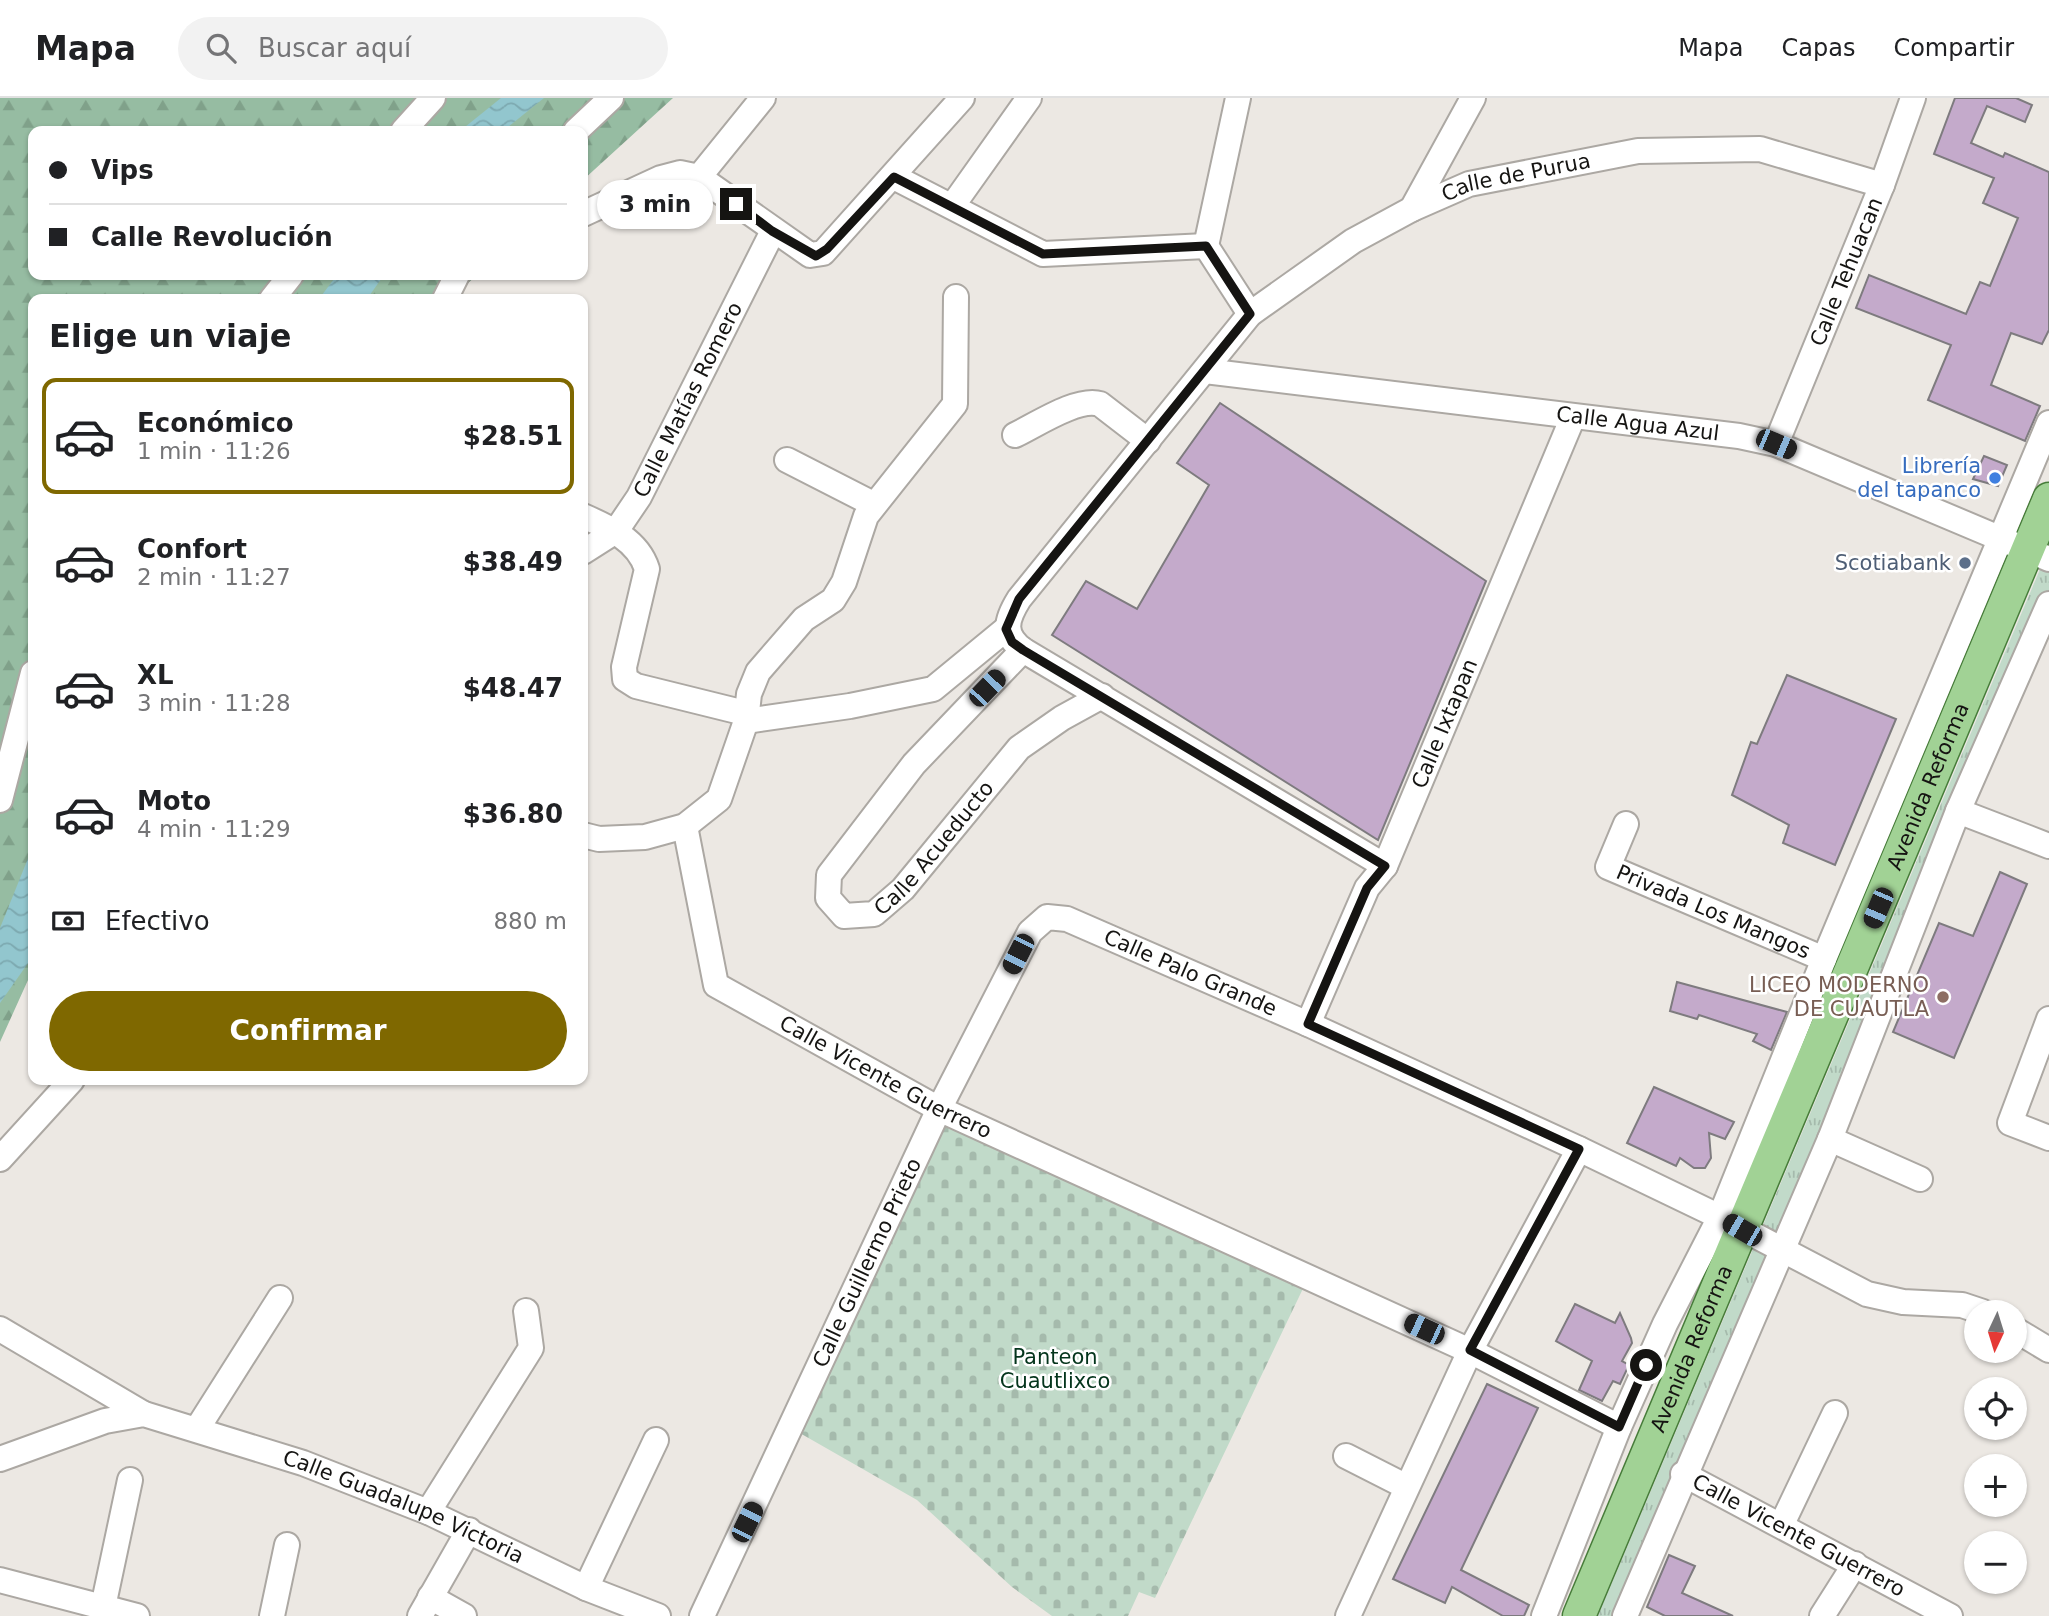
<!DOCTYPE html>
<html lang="es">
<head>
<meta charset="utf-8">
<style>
	:root { --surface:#fff; --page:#f2f2f2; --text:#202124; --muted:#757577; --line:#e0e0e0; --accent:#7f6800 }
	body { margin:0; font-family:"DejaVu Sans",sans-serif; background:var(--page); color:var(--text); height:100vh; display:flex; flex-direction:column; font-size:26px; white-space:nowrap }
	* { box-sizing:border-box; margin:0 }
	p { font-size:23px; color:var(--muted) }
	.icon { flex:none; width:38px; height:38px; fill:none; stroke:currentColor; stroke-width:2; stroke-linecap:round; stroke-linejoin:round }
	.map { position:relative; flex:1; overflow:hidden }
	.side { position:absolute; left:28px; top:196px; width:560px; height:791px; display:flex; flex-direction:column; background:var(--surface); border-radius:14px; box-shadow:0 2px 5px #0004 }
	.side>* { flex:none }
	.guide { position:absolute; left:28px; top:28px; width:560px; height:154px; border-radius:14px; box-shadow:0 2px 5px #0004; display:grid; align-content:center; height:154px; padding:0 21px; background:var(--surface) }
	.needle { width:46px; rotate:184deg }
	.controls { position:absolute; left:1964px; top:1202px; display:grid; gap:14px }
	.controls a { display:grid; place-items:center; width:63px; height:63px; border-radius:50%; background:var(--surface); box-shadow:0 2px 5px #0004; font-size:35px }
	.end { position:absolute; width:32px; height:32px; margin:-16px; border:9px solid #151412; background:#fff; box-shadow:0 0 0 4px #fff }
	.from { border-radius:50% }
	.bubble { position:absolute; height:49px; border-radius:24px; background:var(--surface); box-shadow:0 2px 5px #0004; font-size:23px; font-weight:800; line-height:49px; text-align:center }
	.car { position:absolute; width:21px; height:42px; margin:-21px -10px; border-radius:9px; box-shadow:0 0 5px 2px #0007; background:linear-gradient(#222 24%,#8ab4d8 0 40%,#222 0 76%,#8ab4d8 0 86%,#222 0) }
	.guide b { display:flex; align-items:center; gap:24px; height:66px; font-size:26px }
	.guide b+b { border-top:2px solid var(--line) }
	.guide i { width:18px; height:18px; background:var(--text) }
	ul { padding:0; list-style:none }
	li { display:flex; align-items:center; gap:21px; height:116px; margin:0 14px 10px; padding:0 7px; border:4px solid transparent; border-radius:14px }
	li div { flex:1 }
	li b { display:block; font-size:26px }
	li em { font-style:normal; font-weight:800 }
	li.selected { border-color:var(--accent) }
	li>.icon { width:63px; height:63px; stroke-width:1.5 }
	h2 { padding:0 21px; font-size:32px; line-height:84px }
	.pay { display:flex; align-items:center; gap:18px; height:77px; padding:0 21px; font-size:26px }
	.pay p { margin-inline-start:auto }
	.cta { display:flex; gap:14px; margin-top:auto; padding:14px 21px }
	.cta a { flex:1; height:80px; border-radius:42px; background:var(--accent); color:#fff; font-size:28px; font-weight:800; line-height:80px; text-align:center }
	header { display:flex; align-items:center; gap:42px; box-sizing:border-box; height:98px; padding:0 35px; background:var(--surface); border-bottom:2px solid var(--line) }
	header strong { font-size:33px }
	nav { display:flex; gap:38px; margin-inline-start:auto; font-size:24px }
	.search { width:490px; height:63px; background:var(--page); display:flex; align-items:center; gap:18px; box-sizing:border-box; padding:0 24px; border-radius:38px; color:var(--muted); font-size:26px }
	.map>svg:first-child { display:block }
	.grass { fill:url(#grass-tufts) }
	.forest { fill:url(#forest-firs) }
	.cemetery { fill:url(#cemetery-stones) }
	.water { fill:url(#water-waves) }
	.building { fill:#c4aacb; stroke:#7e7b7f; stroke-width:2 }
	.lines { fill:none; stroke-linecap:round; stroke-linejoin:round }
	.minor-casing { stroke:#aca8a3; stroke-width:28 }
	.major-casing { stroke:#477c3a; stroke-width:35 }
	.minor { stroke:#fff; stroke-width:24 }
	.major { stroke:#a1d295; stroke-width:32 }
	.route { stroke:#151412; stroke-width:9 }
	.shop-dot { fill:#3f7fe0; stroke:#fff; stroke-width:2.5 }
	.service-dot { fill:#5c6f8a; stroke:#fff; stroke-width:2.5 }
	.education-dot { fill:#8d6e63; stroke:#fff; stroke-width:2.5 }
	.labels { text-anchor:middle; stroke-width:5; stroke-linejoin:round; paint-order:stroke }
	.street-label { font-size:21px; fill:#151412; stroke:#fff }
	.shop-label { font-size:21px; fill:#366cbe; stroke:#fff; text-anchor:end }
	.service-label { font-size:21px; fill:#4e5e75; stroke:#fff; text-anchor:end }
	.education-label { font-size:21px; fill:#785e54; stroke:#fff; text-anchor:end }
	.park-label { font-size:21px; fill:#04351c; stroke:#fff }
</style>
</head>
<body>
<header>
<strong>Mapa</strong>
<div class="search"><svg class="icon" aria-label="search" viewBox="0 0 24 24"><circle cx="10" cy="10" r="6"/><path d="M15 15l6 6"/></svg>Buscar aquí</div>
<nav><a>Mapa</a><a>Capas</a><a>Compartir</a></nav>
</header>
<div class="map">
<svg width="2049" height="1518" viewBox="0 0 2049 1518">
	<defs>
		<pattern id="grass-tufts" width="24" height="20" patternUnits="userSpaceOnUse" patternTransform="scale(1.75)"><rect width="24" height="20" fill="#c1dac9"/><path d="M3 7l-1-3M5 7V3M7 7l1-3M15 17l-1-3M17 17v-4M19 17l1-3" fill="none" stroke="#a5baac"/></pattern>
		<pattern id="forest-firs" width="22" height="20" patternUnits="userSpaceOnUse" patternTransform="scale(1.75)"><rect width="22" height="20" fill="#96bca2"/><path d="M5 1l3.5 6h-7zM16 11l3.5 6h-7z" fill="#80a18a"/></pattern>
		<pattern id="cemetery-stones" width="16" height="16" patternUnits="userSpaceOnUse" patternTransform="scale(1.75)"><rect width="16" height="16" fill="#c1dac9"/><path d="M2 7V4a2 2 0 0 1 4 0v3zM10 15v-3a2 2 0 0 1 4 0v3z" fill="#a5baac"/></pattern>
		<pattern id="water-waves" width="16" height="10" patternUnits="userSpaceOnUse" patternTransform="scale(1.75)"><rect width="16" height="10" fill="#92c6ce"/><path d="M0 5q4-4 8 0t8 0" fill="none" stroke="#7da9b0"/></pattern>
	</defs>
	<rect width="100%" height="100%" fill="#ece8e3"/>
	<!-- grass -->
	<path class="grass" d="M2049 450V506L1625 1518H1598Z"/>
	<!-- forest -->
	<path class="forest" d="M0 0H673L583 82V33H33V177H477L450 201H33V871L0 944Z"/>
	<!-- cemetery -->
	<path class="cemetery" d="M939 1011 1309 1178 1155 1500 1139 1494 1128 1518H1052L1012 1489 917 1402 791 1330Z"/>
	<!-- water -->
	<g class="water">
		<path d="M501 0H544L503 33H460Z"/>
		<path d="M337 177H384L367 201H319Z"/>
		<path d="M33 748V858L0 905V830Z"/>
	</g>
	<!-- building -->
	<g class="building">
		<path d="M1955 0H2016L2032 7 2025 24 1987 8 1971 45 2003 59 2005 55 2049 74V232L2042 246 2011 235 1991 287 2040 308 2025 343 1928 302 1951 247 1856 210 1869 177 1966 216 1980 184 1990 188 2018 120 1983 105 1994 80 1934 56Z"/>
		<path d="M1220 305 1486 483 1378 742 1052 537 1086 483 1137 511 1209 387 1177 365Z"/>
		<path d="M1984 358 2007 367 1998 388 1973 381Z"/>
		<path d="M1787 577 1896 621 1835 767 1783 745 1789 727 1732 697 1751 644 1757 646Z"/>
		<path d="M2000 774 2027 786 1954 960 1893 934 1939 825 1973 838Z"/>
		<path d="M1677 884 1787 914 1771 952 1753 943 1757 936 1699 917 1697 921 1670 913Z"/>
		<path d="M1654 989 1734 1024 1725 1041 1709 1035 1711 1060 1705 1070H1694L1680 1060 1676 1068 1627 1045Z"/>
		<path d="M1575 1206 1615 1225 1620 1215 1631 1240 1632 1245 1622 1263 1629 1267 1620 1286 1613 1283 1602 1303 1579 1292 1592 1263 1556 1243Z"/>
		<path d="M1487 1286 1538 1310 1461 1472 1529 1507 1524 1518H1503L1452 1489 1445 1505 1393 1481Z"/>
		<path d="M1669 1457 1695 1468 1682 1495 1733 1518H1665L1647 1509Z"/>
	</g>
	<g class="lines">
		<!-- minor casing -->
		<g class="minor-casing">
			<g id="minor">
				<path d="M403 33 433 0"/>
				<path d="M576 33 611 0"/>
				<path d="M699 79 763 0"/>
				<path d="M894 79 1043 156 1206 148"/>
				<path d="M953 107 1029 0"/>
				<path d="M1412 111 1473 0"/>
				<path d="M583 116 661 80 680 75 699 79 810 157 823 155 962 0"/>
				<path d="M1206 148 1238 0"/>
				<path d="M1206 148 1250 216"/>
				<path d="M272 201 291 177"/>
				<path d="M445 201 457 177"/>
				<path id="s1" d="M1205 273 1739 338 1776 346 2049 461"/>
				<path d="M1015 337C1036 327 1078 299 1100 306L1148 343"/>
				<path id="s2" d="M1776 346 1882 87 1913 0"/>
				<path d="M787 362 873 406"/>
				<path d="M583 418C608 429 638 442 647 471L624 569 625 581 636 588 745 615"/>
				<path id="s3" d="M583 454 616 433 639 399 773 133"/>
				<path id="s4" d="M1023 552 914 666 829 777 828 800 844 818 874 816 903 791 1019 650 1062 620 1102 598"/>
				<path d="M746 623 850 608 933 591 1006 531"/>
				<path d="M0 702 33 575"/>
				<path d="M1958 713 2049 748"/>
				<path id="s5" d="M1626 726 1608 769 1824 861"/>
				<path id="s6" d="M685 728 716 887 939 1011 1470 1253 1619 1329"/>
				<path d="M583 737 599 741 645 739 685 728 719 701 746 623 749 596 758 574 804 521 833 502 844 484 866 418 955 306 956 199"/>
				<path id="s7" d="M1385 768 1023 552C1002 536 1006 522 1019 501L1250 216 1353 143 1412 111 1469 86 1638 53 1760 51 1882 87"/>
				<path d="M2049 921 2010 1025 2049 1040"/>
				<path id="s8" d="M1308 926 1367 790 1385 768 1573 319"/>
				<path d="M1830 1041 1920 1081"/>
				<path d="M0 1061 72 982"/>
				<path d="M0 1231 144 1316"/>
				<path d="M2014 1231 2049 1252"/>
				<path d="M197 1331 280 1200"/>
				<path d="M1346 1358 1405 1388"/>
				<path id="s9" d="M0 1361 105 1323 144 1316 303 1365 428 1414 586 1490 658 1518"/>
				<path id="s10" d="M1683 1376 1950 1518"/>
				<path d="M428 1414 531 1250 526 1213"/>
				<path d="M1782 1426 1835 1315"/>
				<path d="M0 1482 137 1518"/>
				<path d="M586 1490 656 1342"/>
				<path d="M430 1499 464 1518"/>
				<path d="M103 1509 130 1382"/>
				<path d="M272 1518 287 1447"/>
				<path d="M420 1518 469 1432"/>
				<path id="s11" d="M702 1518 939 1011 1030 834 1047 819 1067 821 1308 926 1579 1051 1720 1119 1867 1196 1903 1204 1962 1207 1983 1214"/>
				<path d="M1348 1518 1470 1253 1579 1051"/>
				<path d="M1544 1518 1619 1329 1665 1226 1720 1119 1824 861 2049 325"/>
				<path d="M1625 1518 1830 1041 1958 713 2049 506"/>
				<path d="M1822 1518 1855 1466"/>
			</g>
		</g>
		<!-- major casing -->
		<g class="major-casing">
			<g id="major">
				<path id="s12" d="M1579 1518 2049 401"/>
			</g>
		</g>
		<!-- minor -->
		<use href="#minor" class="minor"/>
		<!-- major -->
		<use href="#major" class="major"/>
	</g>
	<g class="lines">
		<!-- route -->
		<path class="route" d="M736 106 772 133 816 158 827 151 894 79 1043 156 1206 148 1250 216 1019 501 1006 531 1012 544 1023 552 1385 768 1367 790 1308 926 1579 1051 1470 1252 1619 1329 1646 1267"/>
	</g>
	<!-- markers -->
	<circle class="shop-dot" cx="1995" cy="380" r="7"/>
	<circle class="service-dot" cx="1965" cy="465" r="7"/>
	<circle class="education-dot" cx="1943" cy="899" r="7"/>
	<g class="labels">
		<!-- street labels -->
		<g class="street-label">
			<text dy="7" stroke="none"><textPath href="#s7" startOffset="1150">Calle de Purua</textPath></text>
			<text dy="7" stroke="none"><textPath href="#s2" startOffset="186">Calle Tehuacan</textPath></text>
			<text dy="7" stroke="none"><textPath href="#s3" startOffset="189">Calle Matías Romero</textPath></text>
			<text dy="7" stroke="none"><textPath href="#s1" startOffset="436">Calle Agua Azul</textPath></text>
			<text dy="7" stroke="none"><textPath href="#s8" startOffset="331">Calle Ixtapan</textPath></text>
			<text dy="7" stroke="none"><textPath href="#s12" startOffset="900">Avenida Reforma</textPath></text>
			<text dy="7" stroke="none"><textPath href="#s4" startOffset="464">Calle Acueducto</textPath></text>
			<text dy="7" stroke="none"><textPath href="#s5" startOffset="161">Privada Los Mangos</textPath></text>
			<text dy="7" stroke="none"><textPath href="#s11" startOffset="936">Calle Palo Grande</textPath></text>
			<text dy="7" stroke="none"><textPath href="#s6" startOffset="355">Calle Vicente Guerrero</textPath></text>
			<text dy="7" stroke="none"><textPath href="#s11" startOffset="390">Calle Guillermo Prieto</textPath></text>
			<text dy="7" stroke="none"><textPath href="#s12" startOffset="290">Avenida Reforma</textPath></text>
			<text dy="7" stroke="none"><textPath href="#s9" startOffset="427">Calle Guadalupe Victoria</textPath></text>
			<text dy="7" stroke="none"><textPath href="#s10" startOffset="131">Calle Vicente Guerrero</textPath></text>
		</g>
		<!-- shop labels -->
		<g class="shop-label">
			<text x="1981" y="375">Librería<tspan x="1981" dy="24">del tapanco</tspan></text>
		</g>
		<!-- service labels -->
		<g class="service-label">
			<text x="1951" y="472">Scotiabank</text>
		</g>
		<!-- education labels -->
		<g class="education-label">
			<text x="1929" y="894">LICEO MODERNO<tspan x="1929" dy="24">DE CUAUTLA</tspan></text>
		</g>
		<!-- park labels -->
		<g class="park-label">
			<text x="1055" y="1266">Panteon<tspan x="1055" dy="24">Cuautlixco</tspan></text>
		</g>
	</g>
</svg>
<div class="controls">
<a><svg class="needle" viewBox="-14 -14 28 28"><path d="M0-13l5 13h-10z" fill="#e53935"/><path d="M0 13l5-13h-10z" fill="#757577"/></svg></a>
<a><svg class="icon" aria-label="locate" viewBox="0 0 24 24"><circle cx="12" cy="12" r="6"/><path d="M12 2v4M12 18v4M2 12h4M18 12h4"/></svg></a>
<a>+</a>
<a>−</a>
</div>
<i class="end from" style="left:1646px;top:1267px"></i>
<i class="end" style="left:736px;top:106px"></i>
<div class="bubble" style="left:597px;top:82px;width:116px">3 min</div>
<i class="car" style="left:1776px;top:346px;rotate:113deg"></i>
<i class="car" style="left:987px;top:590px;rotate:44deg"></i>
<i class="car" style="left:1878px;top:810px;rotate:203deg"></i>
<i class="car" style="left:1018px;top:856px;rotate:207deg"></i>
<i class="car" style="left:1742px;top:1132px;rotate:300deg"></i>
<i class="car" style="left:1424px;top:1231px;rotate:295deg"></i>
<i class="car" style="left:747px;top:1424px;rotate:26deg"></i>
<div class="guide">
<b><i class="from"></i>Vips</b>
<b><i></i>Calle Revolución</b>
</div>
<section class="side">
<h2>Elige un viaje</h2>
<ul>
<li class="selected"><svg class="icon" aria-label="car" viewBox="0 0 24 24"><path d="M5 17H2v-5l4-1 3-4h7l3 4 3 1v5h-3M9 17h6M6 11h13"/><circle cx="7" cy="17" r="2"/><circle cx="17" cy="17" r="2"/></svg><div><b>Económico</b><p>1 min · 11:26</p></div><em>$28.51</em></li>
<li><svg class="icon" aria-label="car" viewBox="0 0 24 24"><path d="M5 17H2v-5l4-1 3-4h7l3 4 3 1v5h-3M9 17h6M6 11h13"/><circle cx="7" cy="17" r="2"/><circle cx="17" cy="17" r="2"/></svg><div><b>Confort</b><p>2 min · 11:27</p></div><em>$38.49</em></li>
<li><svg class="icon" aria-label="car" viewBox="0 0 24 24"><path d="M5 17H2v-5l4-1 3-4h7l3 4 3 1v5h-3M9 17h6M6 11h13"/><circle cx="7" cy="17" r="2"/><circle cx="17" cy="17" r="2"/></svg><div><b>XL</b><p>3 min · 11:28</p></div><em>$48.47</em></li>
<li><svg class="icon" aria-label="car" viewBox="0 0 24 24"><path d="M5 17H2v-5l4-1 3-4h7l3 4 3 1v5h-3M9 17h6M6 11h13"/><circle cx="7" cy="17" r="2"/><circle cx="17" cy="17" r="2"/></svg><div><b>Moto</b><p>4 min · 11:29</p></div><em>$36.80</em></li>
</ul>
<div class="pay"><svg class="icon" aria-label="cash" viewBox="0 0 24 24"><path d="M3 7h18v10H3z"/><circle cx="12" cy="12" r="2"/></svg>Efectivo<p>880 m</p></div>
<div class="cta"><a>Confirmar</a></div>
</section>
</div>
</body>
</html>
